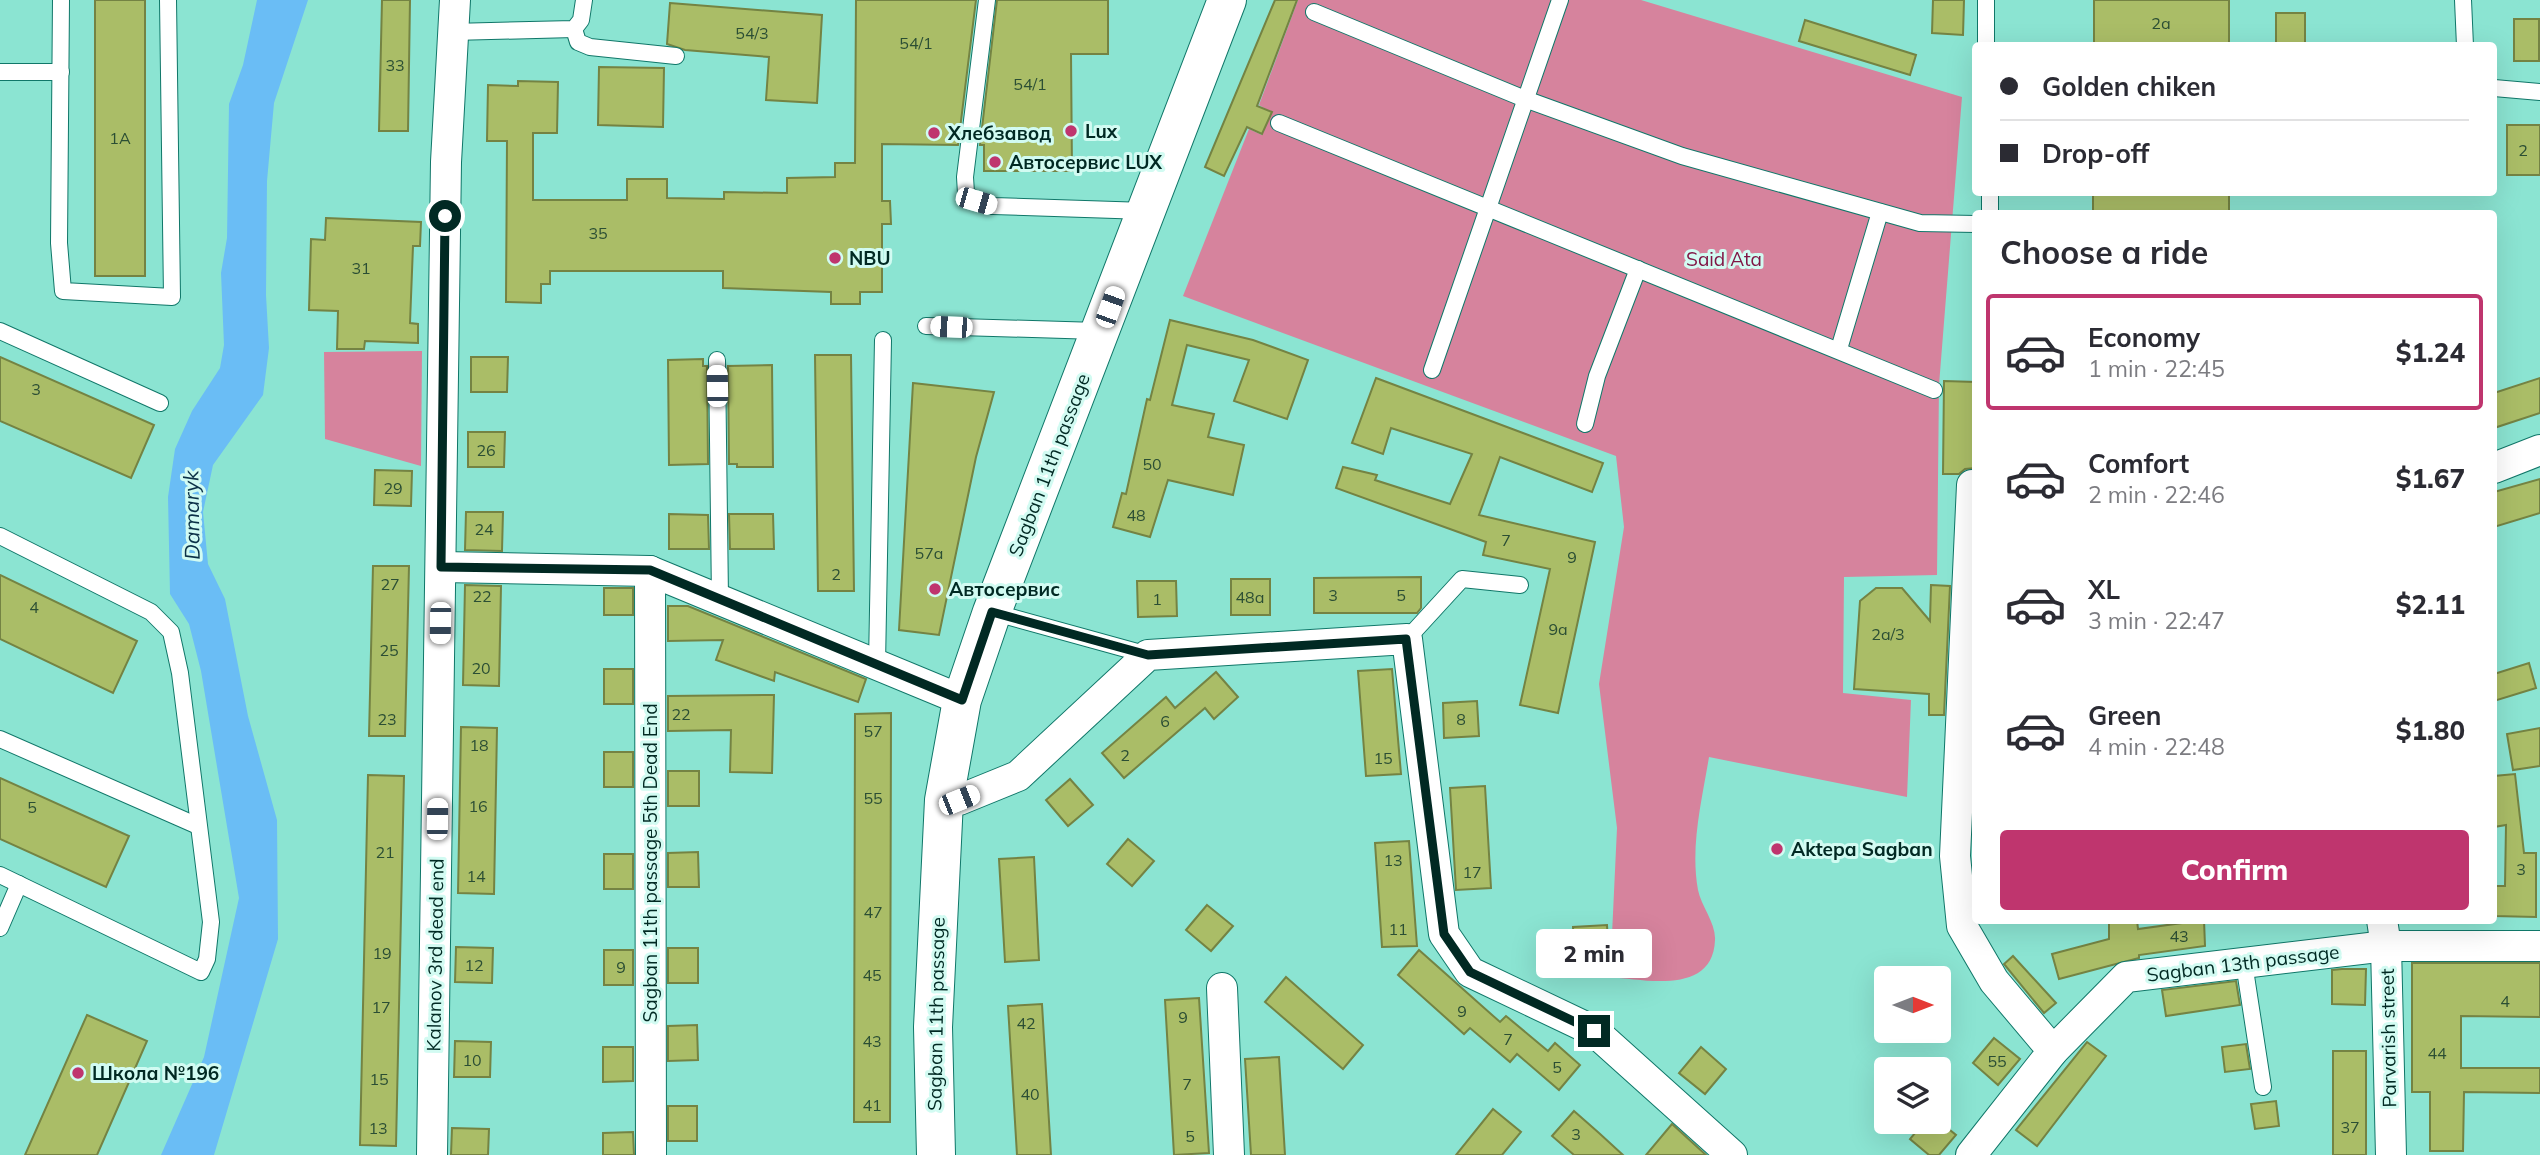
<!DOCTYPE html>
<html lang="en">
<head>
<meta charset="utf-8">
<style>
	:root { --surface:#fff; --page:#f2f2f3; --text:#2b2b33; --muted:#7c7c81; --line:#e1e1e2; --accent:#bf356e }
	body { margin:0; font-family:Mulish,sans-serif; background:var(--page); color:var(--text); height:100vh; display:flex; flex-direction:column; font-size:26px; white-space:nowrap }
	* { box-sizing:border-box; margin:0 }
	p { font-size:23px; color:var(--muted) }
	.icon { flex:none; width:38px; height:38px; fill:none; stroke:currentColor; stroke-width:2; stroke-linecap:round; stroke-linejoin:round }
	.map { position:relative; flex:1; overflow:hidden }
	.sheet { position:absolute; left:1972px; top:210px; width:525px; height:714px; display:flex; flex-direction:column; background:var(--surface); border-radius:7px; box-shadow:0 7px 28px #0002 }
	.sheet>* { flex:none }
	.top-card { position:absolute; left:1972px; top:42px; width:525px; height:154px; border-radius:7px; box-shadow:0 7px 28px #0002; display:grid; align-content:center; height:154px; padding:0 28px; background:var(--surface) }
	.needle { width:46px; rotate:90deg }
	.fabs { position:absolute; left:1874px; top:966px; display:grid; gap:14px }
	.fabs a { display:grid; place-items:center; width:77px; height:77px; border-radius:7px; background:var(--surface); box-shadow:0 7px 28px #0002; font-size:35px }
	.end { position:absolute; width:32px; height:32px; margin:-16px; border:9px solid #012923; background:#fff; box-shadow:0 0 0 4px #fff }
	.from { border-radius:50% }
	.bubble { position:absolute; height:49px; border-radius:7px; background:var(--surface); box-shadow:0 7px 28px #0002; font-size:23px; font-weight:800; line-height:49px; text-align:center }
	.car { position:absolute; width:21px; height:42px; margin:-21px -10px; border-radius:9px; box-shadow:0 0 5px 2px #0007; background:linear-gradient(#fff 24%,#345 0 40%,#fff 0 76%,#345 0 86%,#fff 0) }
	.top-card b { display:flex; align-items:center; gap:24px; height:66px; font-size:26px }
	.top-card b+b { border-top:2px solid var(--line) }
	.top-card i { width:18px; height:18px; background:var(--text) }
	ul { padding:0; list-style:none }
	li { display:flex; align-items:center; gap:21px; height:116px; margin:0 14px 10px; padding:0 14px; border:4px solid transparent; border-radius:7px }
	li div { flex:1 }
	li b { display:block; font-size:26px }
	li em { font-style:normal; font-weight:800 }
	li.on { border-color:var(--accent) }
	li>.icon { width:63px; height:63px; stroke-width:1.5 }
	h2 { padding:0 28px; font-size:32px; line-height:84px }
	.action { display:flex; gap:14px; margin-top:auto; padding:14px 28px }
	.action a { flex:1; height:80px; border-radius:7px; background:var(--accent); color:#fff; font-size:28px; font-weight:800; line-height:80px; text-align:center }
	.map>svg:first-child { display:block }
	.green { fill:#d6839d }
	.water { fill:#6abdf5 }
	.building { fill:#aabd67; stroke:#748343; stroke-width:2 }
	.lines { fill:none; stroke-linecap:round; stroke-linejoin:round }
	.lane-casing { stroke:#107769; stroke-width:18 }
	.street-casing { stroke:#107769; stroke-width:32 }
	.secondary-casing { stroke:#107769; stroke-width:40 }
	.lane { stroke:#fff; stroke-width:16 }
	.street { stroke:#fff; stroke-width:30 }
	.secondary { stroke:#fff; stroke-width:38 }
	.route { stroke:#012923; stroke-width:9 }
	.poi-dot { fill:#bf356e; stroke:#d2fbf2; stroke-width:2.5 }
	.labels { text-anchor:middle; stroke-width:6; stroke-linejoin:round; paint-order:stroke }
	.number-label { font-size:16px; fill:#2b4e34 }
	.poi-label { font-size:19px; font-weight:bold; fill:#012923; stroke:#d2fbf2; text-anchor:start }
	.park-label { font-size:19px; fill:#801645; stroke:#d2fbf2 }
	.street-label { font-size:19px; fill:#012923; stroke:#d2fbf2 }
	.water-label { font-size:21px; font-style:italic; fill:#0b3047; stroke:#d2fbf2 }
</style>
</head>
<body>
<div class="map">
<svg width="2540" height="1155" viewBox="0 0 2540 1155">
	<rect width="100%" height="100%" fill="#8be4d2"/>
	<!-- green -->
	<g class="green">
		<path d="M1298 0H1641L1962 97 1939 385 1937 575 1844 577 1843 693 1911 700 1907 797 1709 757C1702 800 1690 846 1698 890 1701 906 1716 923 1715 940 1713 995 1646 980 1610 977L1617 828 1599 684 1624 527 1616 456 1183 296 1249 129 1262 135 1272 113 1259 105Z"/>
		<path d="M422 351 421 466 325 439 324 352Z"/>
	</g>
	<!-- water -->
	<path class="water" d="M257 0H308L274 103 267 181 266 295 269 348 263 395 213 465 203 512 208 564 225 599 248 716 277 820 278 939 214 1155H161L204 1057 239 898 201 671 189 624 170 594 168 497 175 449 192 411 220 368 224 345 221 273 227 238 229 104 243 65Z"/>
	<!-- building -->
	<g class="building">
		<rect x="95" y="0" width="50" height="276"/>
		<path d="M382 0H410L408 131H379Z"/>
		<path d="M856 0H976L958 145 882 144V201H890L891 224H882V292H860V304H831V292L723 288V271H550V284H541V303L506 302 507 141H487L488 85 518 86V81L558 82 557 133H533V200H627V179H667V198L724 199V192L787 193V178L835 177V163H855Z"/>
		<path d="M997 0H1108V54H1071L1072 171H984V145H980Z"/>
		<path d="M1275 0H1297L1257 106 1272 112 1262 134 1247 127 1224 176 1205 167Z"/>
		<path d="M1933 0H1964L1963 35 1932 33Z"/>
		<rect x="2094" y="0" width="135" height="46"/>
		<path d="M670 3 822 15 817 103 766 100 769 57 685 50 667 44Z"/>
		<rect x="2276" y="13" width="29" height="33"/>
		<rect x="2514" y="19" width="25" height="42"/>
		<path d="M1805 20 1916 55 1910 75 1799 41Z"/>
		<path d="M599 67 664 68 663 127 598 125Z"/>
		<rect x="2507" y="125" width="33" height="50"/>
		<rect x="2093" y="192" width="136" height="22"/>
		<path d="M326 218 421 222 420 246H413L410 323 418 324V343L365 341 364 349H337L338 311 309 310 311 239 325 240Z"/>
		<path d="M1170 320 1253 340 1308 360 1287 419 1234 401 1249 360 1187 345 1172 405 1214 414 1208 437 1244 445 1233 495 1168 480 1150 537 1113 527 1122 493 1126 494 1147 399 1150 400Z"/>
		<path d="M815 355H851L854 591H818Z"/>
		<path d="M0 357 154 425 131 478 0 421Z"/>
		<path d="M471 357H508L507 392H471Z"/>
		<path d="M703 359V366H707L708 464 669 465 668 360Z"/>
		<path d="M772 365 773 467H737V464H729L728 366Z"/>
		<path d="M1376 378 1603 463 1592 492 1500 457 1479 515 1595 542 1558 713 1520 705 1550 569 1483 555 1486 542 1336 488 1343 467 1377 475 1375 480 1450 504 1472 454 1391 428 1383 454 1352 443Z"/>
		<path d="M2540 378V413L2494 428V393Z"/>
		<path d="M1944 381 1976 382V468L1965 469 1959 474H1943Z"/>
		<path d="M913 383 994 392 976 457 939 635 899 630Z"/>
		<path d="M468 432H505L504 467H468Z"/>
		<path d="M375 470 412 471 411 506 374 505Z"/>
		<path d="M2540 479V513L2494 527V492Z"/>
		<path d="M466 512H503L502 551 465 550Z"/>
		<path d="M669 514 708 515 709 549H669Z"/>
		<path d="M729 514H773L774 549H730Z"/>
		<path d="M373 566H409L405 736H369Z"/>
		<path d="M0 575 137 641 113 693 0 639Z"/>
		<path d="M1421 577V608L1417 613H1314V578Z"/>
		<rect x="1231" y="579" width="39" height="36"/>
		<path d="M1137 581H1176L1177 616 1138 617Z"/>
		<path d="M465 585 501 586 499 686 463 685Z"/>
		<path d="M1931 585 1950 586 1944 715H1929V694L1854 689 1860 601 1876 588H1902L1930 621Z"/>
		<rect x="604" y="588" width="29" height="27"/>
		<path d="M668 606H688L866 679 858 702 775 672 774 681 716 660 723 640 668 641Z"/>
		<path d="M2529 663 2536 688 2494 701V674Z"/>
		<rect x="604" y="669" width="29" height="35"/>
		<path d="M1392 669 1401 774 1366 776 1358 671Z"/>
		<path d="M1216 672 1238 697 1214 719 1205 708 1124 778 1102 753 1166 697 1175 708Z"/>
		<path d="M774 695 772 773 730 772 731 730 668 731V696Z"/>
		<path d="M1477 701 1479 736 1444 738 1443 703Z"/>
		<path d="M891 713 890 1122H854L855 714Z"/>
		<path d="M461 727 497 728 494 894 458 893Z"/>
		<path d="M2540 728V766L2513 770 2507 734Z"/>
		<rect x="604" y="752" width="29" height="35"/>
		<rect x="668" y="771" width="31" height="35"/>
		<path d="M2515 774 2524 853H2536V917L2494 916V886H2505L2506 825 2494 827V776Z"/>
		<path d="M368 775 404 776 396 1146 360 1145Z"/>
		<path d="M0 778 129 836 106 887 0 839Z"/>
		<path d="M1070 779 1093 805 1068 826 1046 800Z"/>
		<path d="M1485 786 1491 888 1456 890 1450 788Z"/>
		<path d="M1128 839 1154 861 1132 886 1107 864Z"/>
		<path d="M1409 841 1417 946 1382 947 1375 843Z"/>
		<path d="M698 852 699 887H668V853Z"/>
		<rect x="604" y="854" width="29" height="35"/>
		<path d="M1034 857 1039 960 1005 962 999 859Z"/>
		<path d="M1207 905 1233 926 1211 951 1186 930Z"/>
		<path d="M2109 920H2137L2138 929 2204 920 2205 946 2139 955V958L2059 979 2052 954 2109 939Z"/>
		<path d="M1607 925 1609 960 1575 962 1573 927Z"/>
		<path d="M456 947 493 948 492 983 455 982Z"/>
		<rect x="668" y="948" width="30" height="35"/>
		<rect x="604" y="950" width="29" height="35"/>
		<path d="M1419 950 1500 1022 1506 1016 1548 1051 1555 1043 1580 1065 1559 1090 1517 1054 1510 1062 1470 1028 1464 1034 1398 975Z"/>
		<path d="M2013 956 2056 1003 2044 1013 2004 964Z"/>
		<path d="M2412 963H2540V1017L2461 1016V1068H2540V1093L2464 1092 2463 1151H2430V1092H2412Z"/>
		<path d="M2342 969H2366L2365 1005 2332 1004V970Z"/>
		<path d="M1286 977 1363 1045 1343 1069 1265 1002Z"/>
		<path d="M2236 981 2240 1005 2166 1016 2162 990Z"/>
		<path d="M1199 998 1209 1153 1174 1155 1165 1000Z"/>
		<path d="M1042 1004 1051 1155H1017L1008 1006Z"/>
		<path d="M87 1015 147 1041 97 1155H25Z"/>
		<path d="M697 1025 698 1060 668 1061V1026Z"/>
		<path d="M1994 1038 2020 1059 1998 1085 1973 1063Z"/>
		<path d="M455 1041 491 1042 490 1077H454Z"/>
		<path d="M2087 1042 2106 1056 2037 1146 2016 1130Z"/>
		<path d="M2246 1044 2250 1069 2225 1072 2222 1047Z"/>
		<path d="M603 1047H633V1081L603 1082Z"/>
		<path d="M1701 1047 1726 1069 1705 1094 1679 1073Z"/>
		<rect x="2333" y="1051" width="33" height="104"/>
		<path d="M1279 1057 1285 1155H1251L1245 1059Z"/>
		<path d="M2276 1101 2279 1126 2255 1129 2251 1104Z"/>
		<rect x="668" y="1106" width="29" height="35"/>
		<path d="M1493 1109 1521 1132 1502 1155H1456Z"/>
		<path d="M1574 1111 1599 1133 1623 1155H1574L1552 1136Z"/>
		<path d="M1924 1122H1940L1956 1135 1939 1155H1929L1910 1139Z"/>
		<path d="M1672 1124 1706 1155H1646Z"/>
		<path d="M452 1128 489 1129 488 1155H451Z"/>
		<path d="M633 1132 634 1155H603V1133Z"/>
	</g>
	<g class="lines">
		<!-- lane casing -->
		<g class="lane-casing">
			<g id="lane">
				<path d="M61 0 59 243 63 291 172 297 168 0"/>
				<path d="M987 0 965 177 966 193 976 201 993 206 1146 211"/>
				<path d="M2463 0 2465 46"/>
				<path d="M1314 12 1525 99 1682 156 1920 223 1976 224"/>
				<path d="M574 29 578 42 590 47 676 56"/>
				<path d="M452 32 574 29 581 20 584 0"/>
				<path d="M1986 46V0"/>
				<path d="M0 72H61"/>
				<path d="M2494 88 2540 92"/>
				<path d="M1279 123 1934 390"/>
				<path d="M1990 214V192"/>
				<path d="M926 326 1098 331"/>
				<path d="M0 331 160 403"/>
				<path d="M1839 349 1880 212"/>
				<path d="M717 360 720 599"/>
				<path d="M1432 370 1560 0"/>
				<path d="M1585 424 1597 376 1638 269"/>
				<path d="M0 536 151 612 171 632 180 673 211 922 207 959 201 972 0 875"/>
				<path d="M992 612 1148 655"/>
				<path d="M1407 639 1462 579 1520 585"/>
				<path d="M877 664 883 340"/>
				<path d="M0 739 198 826"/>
				<path d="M0 928 19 884"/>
				<path d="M2244 963 2263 1087"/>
			</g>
		</g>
		<!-- street casing -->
		<g class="street-casing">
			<g id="street">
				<path d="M2494 468 2540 450"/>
				<path d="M1972 485 1955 856 1962 926 1994 981 2053 1051"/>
				<path d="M441 567 650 571 962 700"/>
				<path d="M650 571 651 1155"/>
				<path d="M944 800H959L1018 776 1148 655 1407 639 1444 934 1470 972 1594 1031 1732 1155"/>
				<path d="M2382 920 2386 946 2391 1155"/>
				<path d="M1222 988 1229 1155"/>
				<path d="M432 1155 446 162 455 0"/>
				<path d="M1971 1155 2053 1051 2126 977 2386 946H2540"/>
			</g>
		</g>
		<!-- secondary casing -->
		<g class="secondary-casing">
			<path id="secondary" d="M936 1155 933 1027 944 800 962 700 992 612 1227 0"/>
		</g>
		<!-- lane -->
		<use href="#lane" class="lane"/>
		<!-- street -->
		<use href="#street" class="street"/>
		<!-- secondary -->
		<use href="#secondary" class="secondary"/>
	</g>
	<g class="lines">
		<!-- route -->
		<path class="route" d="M445 216 441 567 650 570 962 700 992 612 1148 655 1406 639 1444 934 1470 972 1594 1031"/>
	</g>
	<!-- markers -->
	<g class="poi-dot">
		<circle cx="1071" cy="131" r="7"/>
		<circle cx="934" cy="133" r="7"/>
		<circle cx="995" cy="162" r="7"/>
		<circle cx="835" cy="258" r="7"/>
		<circle cx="935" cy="589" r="7"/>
		<circle cx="1777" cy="849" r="7"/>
		<circle cx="78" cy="1073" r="7"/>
	</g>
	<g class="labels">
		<!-- number labels -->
		<g class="number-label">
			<text x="2161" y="29">2а</text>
			<text x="752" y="39">54/3</text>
			<text x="916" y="49">54/1</text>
			<text x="395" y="71">33</text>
			<text x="1030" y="90">54/1</text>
			<text x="120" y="144">1А</text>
			<text x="2523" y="156">2</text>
			<text x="598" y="239">35</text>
			<text x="361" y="274">31</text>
			<text x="36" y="395">3</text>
			<text x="486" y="456">26</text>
			<text x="1152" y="470">50</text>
			<text x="393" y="494">29</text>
			<text x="1136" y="521">48</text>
			<text x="484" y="535">24</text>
			<text x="1506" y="546">7</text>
			<text x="929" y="559">57a</text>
			<text x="1572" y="563">9</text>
			<text x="836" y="580">2</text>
			<text x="390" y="590">27</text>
			<text x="1333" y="601">3</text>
			<text x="1401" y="601">5</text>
			<text x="482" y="602">22</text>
			<text x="1250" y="603">48а</text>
			<text x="1157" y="605">1</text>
			<text x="34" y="613">4</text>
			<text x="1558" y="635">9a</text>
			<text x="1888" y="640">2a/3</text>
			<text x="389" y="656">25</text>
			<text x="481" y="674">20</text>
			<text x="681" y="720">22</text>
			<text x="387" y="725">23</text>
			<text x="1461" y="725">8</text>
			<text x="1165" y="727">6</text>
			<text x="873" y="737">57</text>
			<text x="479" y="751">18</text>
			<text x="1125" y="761">2</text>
			<text x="1383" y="764">15</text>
			<text x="873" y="804">55</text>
			<text x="478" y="812">16</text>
			<text x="32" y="813">5</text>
			<text x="385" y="858">21</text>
			<text x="1393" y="866">13</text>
			<text x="2521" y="875">3</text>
			<text x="1472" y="878">17</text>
			<text x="476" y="882">14</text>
			<text x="873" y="918">47</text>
			<text x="1398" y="935">11</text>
			<text x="2179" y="942">43</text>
			<text x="382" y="959">19</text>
			<text x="474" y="971">12</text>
			<text x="621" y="973">9</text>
			<text x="872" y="981">45</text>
			<text x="2505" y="1007">4</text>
			<text x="381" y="1013">17</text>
			<text x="1462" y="1017">9</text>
			<text x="1183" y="1023">9</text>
			<text x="1026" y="1029">42</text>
			<text x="1508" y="1045">7</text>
			<text x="872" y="1047">43</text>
			<text x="2437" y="1059">44</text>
			<text x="472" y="1066">10</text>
			<text x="1997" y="1067">55</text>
			<text x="1557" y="1073">5</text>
			<text x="379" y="1085">15</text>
			<text x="1187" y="1090">7</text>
			<text x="1030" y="1100">40</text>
			<text x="872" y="1111">41</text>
			<text x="2350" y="1133">37</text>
			<text x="378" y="1134">13</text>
			<text x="1576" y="1140">3</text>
			<text x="1190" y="1142">5</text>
		</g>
		<!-- poi labels -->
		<g class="poi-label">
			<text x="1085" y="138">Lux</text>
			<text x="948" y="140">Хлебзавод</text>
			<text x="1009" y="169">Автосервис LUX</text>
			<text x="849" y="265">NBU</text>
			<text x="949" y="596">Автосервис</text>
			<text x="1791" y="856">Aktepa Sagban</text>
			<text x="92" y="1080">Школа №196</text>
		</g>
		<!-- park labels -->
		<g class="park-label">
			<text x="1724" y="266">Said Ata</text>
		</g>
		<!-- street labels -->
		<g class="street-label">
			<text transform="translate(1049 465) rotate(-69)" y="7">Sagban 11th passage</text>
			<text transform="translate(650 863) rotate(-90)" y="7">Sagban 11th passage 5th Dead End</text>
			<text transform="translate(435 955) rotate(-89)" y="7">Kalanov 3rd dead end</text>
			<text transform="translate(2243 963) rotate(-7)" y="7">Sagban 13th passage</text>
			<text transform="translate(936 1014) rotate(-89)" y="7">Sagban 11th passage</text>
			<text transform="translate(2388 1038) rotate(-91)" y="7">Parvarish street</text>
		</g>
		<!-- water labels -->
		<g class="water-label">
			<text transform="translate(192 515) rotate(-91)" y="7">Damaryk</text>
		</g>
	</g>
</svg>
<div class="fabs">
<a><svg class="needle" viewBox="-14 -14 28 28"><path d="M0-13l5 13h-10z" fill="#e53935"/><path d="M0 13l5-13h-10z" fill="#7c7c81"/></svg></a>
<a><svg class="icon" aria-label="layers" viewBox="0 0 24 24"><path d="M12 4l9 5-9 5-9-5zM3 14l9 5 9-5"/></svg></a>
</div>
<i class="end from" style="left:445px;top:216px"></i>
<i class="end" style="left:1594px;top:1031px"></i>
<div class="bubble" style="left:1536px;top:929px;width:116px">2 min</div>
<i class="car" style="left:976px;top:201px;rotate:106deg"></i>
<i class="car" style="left:1110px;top:307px;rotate:20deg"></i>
<i class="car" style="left:951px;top:327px;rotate:272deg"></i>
<i class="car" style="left:717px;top:386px;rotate:359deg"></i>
<i class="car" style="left:440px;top:623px;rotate:181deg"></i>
<i class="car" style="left:959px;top:800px;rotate:68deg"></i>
<i class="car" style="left:437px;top:819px;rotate:1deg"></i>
<div class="top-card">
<b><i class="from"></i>Golden chiken</b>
<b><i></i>Drop-off</b>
</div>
<section class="sheet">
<h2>Choose a ride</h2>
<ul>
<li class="on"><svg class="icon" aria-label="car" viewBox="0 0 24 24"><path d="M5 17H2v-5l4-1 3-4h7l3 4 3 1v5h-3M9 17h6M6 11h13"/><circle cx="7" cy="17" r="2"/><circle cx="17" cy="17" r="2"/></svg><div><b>Economy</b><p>1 min · 22:45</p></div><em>$1.24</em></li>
<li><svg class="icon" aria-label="car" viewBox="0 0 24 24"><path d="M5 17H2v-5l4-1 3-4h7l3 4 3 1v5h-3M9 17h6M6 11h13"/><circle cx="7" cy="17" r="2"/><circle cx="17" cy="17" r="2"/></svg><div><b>Comfort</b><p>2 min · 22:46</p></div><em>$1.67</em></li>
<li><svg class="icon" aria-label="car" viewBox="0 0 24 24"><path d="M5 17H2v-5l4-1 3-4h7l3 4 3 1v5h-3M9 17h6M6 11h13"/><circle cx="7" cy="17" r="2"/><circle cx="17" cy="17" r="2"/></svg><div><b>XL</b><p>3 min · 22:47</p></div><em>$2.11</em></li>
<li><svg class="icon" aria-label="car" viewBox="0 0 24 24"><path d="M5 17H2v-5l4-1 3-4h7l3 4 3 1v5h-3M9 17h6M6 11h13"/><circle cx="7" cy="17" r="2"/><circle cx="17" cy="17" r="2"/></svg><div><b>Green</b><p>4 min · 22:48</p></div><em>$1.80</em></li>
</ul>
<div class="action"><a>Confirm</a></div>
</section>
</div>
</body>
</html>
